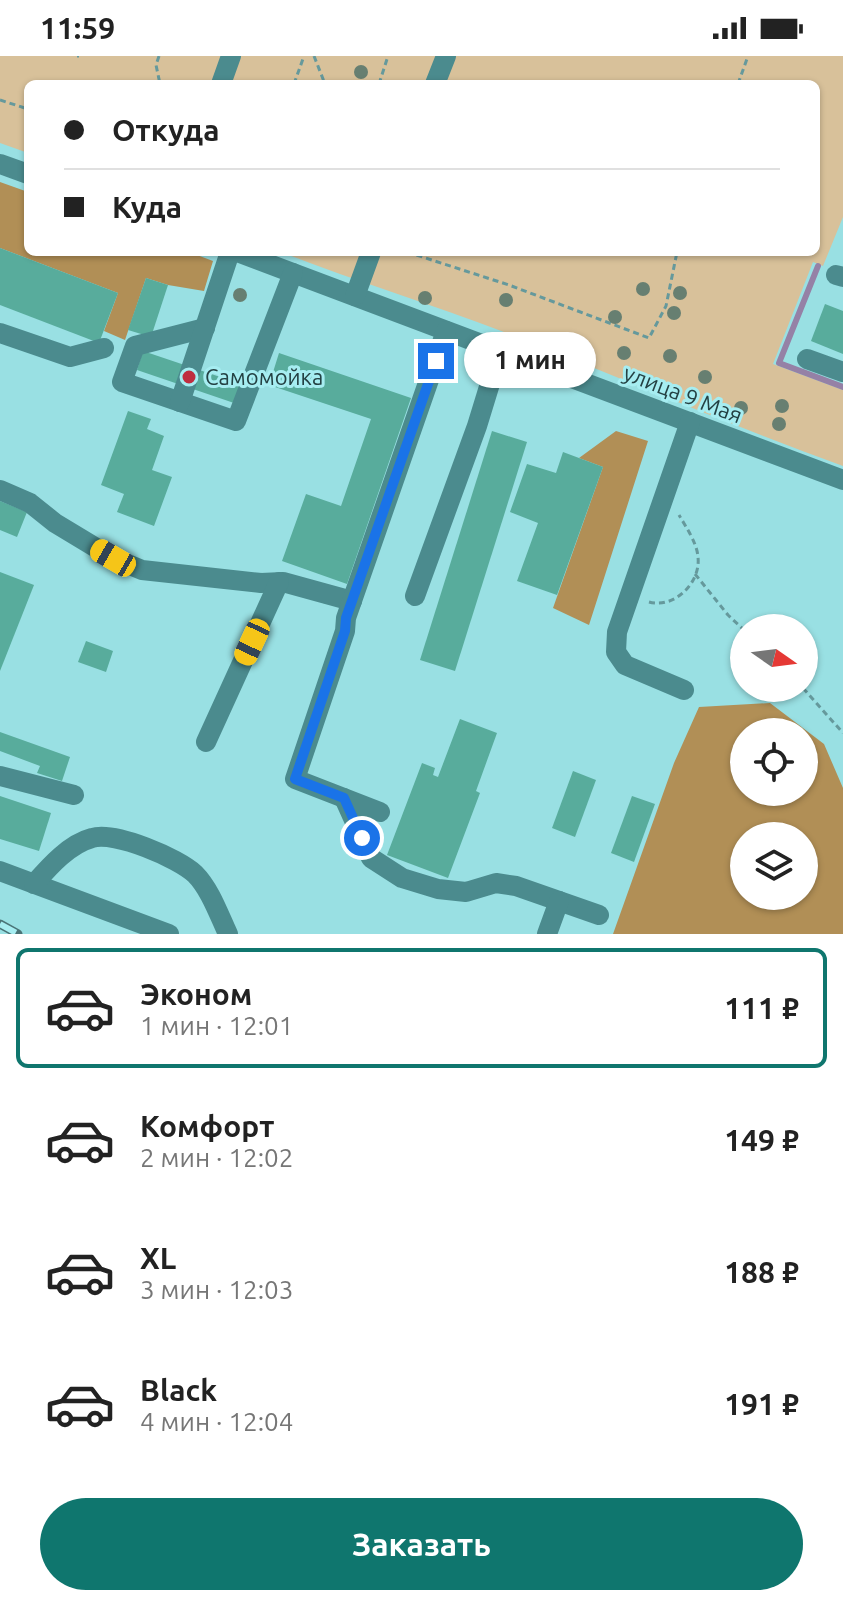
<!DOCTYPE html>
<html lang="ru">
<head>
<meta charset="utf-8">
<style>
	:root { --surface:#fff; --page:#f6f6f6; --text:#222; --muted:#767676; --line:#e0e0e0; --accent:#0f766e }
	body { margin:0; font-family:Ubuntu,sans-serif; background:var(--page); color:var(--text); height:100vh; display:flex; flex-direction:column; font-size:30px; white-space:nowrap }
	* { box-sizing:border-box; margin:0 }
	p { font-size:26px; color:var(--muted) }
	.icon { flex:none; width:44px; height:44px; fill:none; stroke:currentColor; stroke-width:2; stroke-linecap:round; stroke-linejoin:round }
	.map { position:relative; height:878px; overflow:hidden }
	.sheet { display:flex; flex-direction:column; background:var(--surface); flex:1 }
	.sheet>* { flex:none }
	.top-card { position:absolute; left:24px; top:24px; width:796px; height:176px; border-radius:12px; box-shadow:0 2px 6px #0004; display:grid; align-content:center; height:176px; padding:0 40px; background:var(--surface) }
	.needle { width:52px; rotate:104deg }
	.tools { position:absolute; left:730px; top:558px; display:grid; gap:16px }
	.tools a { display:grid; place-items:center; width:88px; height:88px; border-radius:50%; background:var(--surface); box-shadow:0 2px 6px #0004; font-size:40px }
	.end { position:absolute; width:36px; height:36px; margin:-18px; border:10px solid #1a73e8; background:#fff; box-shadow:0 0 0 4px #fff }
	.from { border-radius:50% }
	.bubble { position:absolute; height:56px; border-radius:28px; background:var(--surface); box-shadow:0 2px 6px #0004; font-size:26px; font-weight:700; line-height:56px; text-align:center }
	.car { position:absolute; width:24px; height:48px; margin:-24px -12px; border-radius:10px; box-shadow:0 0 6px 2px #0007; background:linear-gradient(#f5c518 24%,#345 0 40%,#f5c518 0 76%,#345 0 86%,#f5c518 0) }
	.top-card b { display:flex; align-items:center; gap:28px; height:76px; font-size:30px }
	.top-card b+b { border-top:2px solid var(--line) }
	.top-card i { width:20px; height:20px; background:var(--text) }
	ul { padding:14px 0 0; list-style:none }
	li { display:flex; align-items:center; gap:24px; height:120px; margin:0 16px 12px; padding:0 24px; border:4px solid transparent; border-radius:12px }
	li div { flex:1 }
	li b { display:block; font-size:30px }
	li em { font-style:normal; font-weight:700 }
	li.selected { border-color:var(--accent) }
	li>.icon { width:72px; height:72px; stroke-width:1.5 }
	.primary-button { display:flex; gap:16px; margin-top:auto; padding:16px 40px }
	.primary-button a { flex:1; height:92px; border-radius:48px; background:var(--accent); color:#fff; font-size:32px; font-weight:700; line-height:92px; text-align:center }
	.status { display:flex; justify-content:space-between; align-items:center; height:56px; padding:0 40px; background:var(--surface); direction:ltr }
	.status svg { height:22px; fill:currentColor }
	.map>svg:first-child { display:block }
	.green { fill:#d8c19a }
	.forest { fill:#b18f56; fill-rule:evenodd }
	.lines { fill:none; stroke-linecap:round; stroke-linejoin:round }
	.stream { stroke:#9581a6; stroke-width:6 }
	.building { fill:#58ac9c }
	.path { stroke:#65999c; stroke-width:3; stroke-dasharray:6 4; stroke-linecap:butt }
	.minor { stroke:#4b8b8e; stroke-width:20 }
	.rail-casing { stroke:#4a7477; stroke-width:9 }
	.rail { stroke:#a6edf1; stroke-width:6; stroke-dasharray:18; stroke-linecap:butt }
	.tree { fill:#677f71 }
	.route { stroke:#1a73e8; stroke-width:10 }
	.poi-dot { fill:#bf2e40; stroke:#a6edf1; stroke-width:3 }
	.labels { text-anchor:middle; stroke-width:6; stroke-linejoin:round; paint-order:stroke }
	.poi-label { font-size:22px; fill:#244143; stroke:#a6edf1; text-anchor:start }
	.street-label { font-size:22px; fill:#244143; stroke:#a6edf1 }
</style>
</head>
<body>
<div class="status"><b>11:59</b><svg viewBox="0 0 49 12"><path d="M0 12V9h3v3zM5 12V6h3v6zM10 12V3h3v9zM15 12V0h3v12zM26 1h20v11H26zM47 4h2v5h-2z"/></svg></div>
<div class="map">
<svg width="843" height="878" viewBox="0 0 843 878">
	<rect width="100%" height="100%" fill="#99e0e3"/>
	<!-- green -->
	<path class="green" d="M0 0H843V161L823 210 813 206 773 308 843 334V410C729 369 617 320 504 276 431 248 355 225 281 196H816V28H28V97L0 87Z"/>
	<!-- forest -->
	<g class="forest">
		<path d="M0 126 28 136V196H189L213 205 204 235 168 229 146 222 125 284 104 275 118 237 0 192Z"/>
		<path d="M616 375 648 385 589 569 553 552 603 411 579 402Z"/>
		<path d="M770 647 824 688 843 732V878H613L674 707 699 651ZM744 676H804V736H744ZM744 780H804V840H744Z"/>
	</g>
	<g class="lines">
		<!-- stream -->
		<path class="stream" d="M818 210 779 307 843 331"/>
	</g>
	<!-- building -->
	<g class="building">
		<path d="M0 192 118 237 99 287 0 249Z"/>
		<path d="M146 222 168 229 151 281 128 274Z"/>
		<path d="M825 248 843 255V298L811 285Z"/>
		<path d="M143 295 241 328 234 347 137 314Z"/>
		<path d="M279 297 411 342 347 528 282 505 306 438 341 450 371 363 269 329Z"/>
		<path d="M128 355 151 363 147 373 164 380 152 414 172 421 154 470 117 456 124 438 101 429Z"/>
		<path d="M492 375 527 386 455 615 420 604Z"/>
		<path d="M563 396 603 411 557 539 517 525 538 467 510 456 527 408 556 417Z"/>
		<path d="M0 445 27 456 17 481 0 474Z"/>
		<path d="M0 516 34 529 0 615Z"/>
		<path d="M86 585 113 595 106 616 78 606Z"/>
		<path d="M460 663 497 677 476 735 480 737 448 822 387 799 422 707 435 712 433 719 438 721Z"/>
		<path d="M0 676 70 701 62 725 37 717 40 710 0 695Z"/>
		<path d="M573 715 596 724 575 781 552 772Z"/>
		<path d="M0 740 51 757 39 795 0 783Z"/>
		<path d="M632 740 655 748 634 806 611 797Z"/>
	</g>
	<g class="lines">
		<!-- path -->
		<g class="path">
			<path d="M77 0H79"/>
			<path d="M159 0 156 9 160 28"/>
			<path d="M314 0 325 28"/>
			<path d="M294 28 304 0"/>
			<path d="M379 28 388 0"/>
			<path d="M738 28 748 0"/>
			<path d="M0 44 28 53"/>
			<path d="M407 196 509 229 649 282 666 250 677 196"/>
			<path d="M695 518 728 559 744 574"/>
			<path d="M649 546C674 553 701 527 698 501 697 487 686 471 679 459"/>
			<path d="M803 632 843 677"/>
		</g>
		<!-- minor -->
		<g class="minor">
			<path d="M221 28 231 0"/>
			<path d="M435 28 446 0"/>
			<path d="M0 108 28 118"/>
			<path d="M237 196 843 424"/>
			<path d="M836 219 843 221"/>
			<path d="M355 240 371 196"/>
			<path d="M205 272 135 290 122 326 236 365 293 217"/>
			<path d="M0 277 70 301 104 292"/>
			<path d="M807 303 843 316"/>
			<path d="M180 346 230 196"/>
			<path d="M0 434 30 447 55 467 113 502 142 514 261 527 283 526 352 545"/>
			<path d="M415 540 477 370 500 295"/>
			<path d="M684 634 625 609 616 596 617 576 690 366"/>
			<path d="M206 686 279 526"/>
			<path d="M0 720 74 739"/>
			<path d="M344 742 371 802 402 822 438 833 466 836 496 827 516 830 599 859"/>
			<path d="M380 756 295 723 345 575 346 562 446 275"/>
			<path d="M0 815 169 878"/>
			<path d="M34 828C49 811 69 788 92 782 115 775 178 802 195 818 210 833 219 859 228 878"/>
			<path d="M547 878 559 845"/>
		</g>
		<!-- rail casing -->
		<g class="rail-casing">
			<path id="rail" d="M0 868 18 878"/>
		</g>
		<!-- rail -->
		<use href="#rail" class="rail"/>
	</g>
	<!-- trees -->
	<g class="tree">
		<circle cx="361" cy="16" r="7"/>
		<circle cx="643" cy="233" r="7"/>
		<circle cx="680" cy="237" r="7"/>
		<circle cx="240" cy="239" r="7"/>
		<circle cx="425" cy="242" r="7"/>
		<circle cx="506" cy="244" r="7"/>
		<circle cx="674" cy="257" r="7"/>
		<circle cx="615" cy="261" r="7"/>
		<circle cx="624" cy="297" r="7"/>
		<circle cx="670" cy="300" r="7"/>
		<circle cx="705" cy="321" r="7"/>
		<circle cx="782" cy="350" r="7"/>
		<circle cx="741" cy="352" r="7"/>
		<circle cx="779" cy="368" r="7"/>
	</g>
	<g class="lines">
		<!-- route -->
		<path class="route" d="M362 782 344 742 295 723 345 575 346 562 436 305"/>
	</g>
	<!-- markers -->
	<circle class="poi-dot" cx="189" cy="321" r="8"/>
	<g class="labels">
		<!-- poi labels -->
		<g class="poi-label">
			<text x="205" y="329">Самомойка</text>
		</g>
		<!-- street labels -->
		<g class="street-label">
			<text transform="translate(683 338) rotate(21)" y="8">улица 9 Мая</text>
		</g>
	</g>
</svg>
<div class="tools">
<a><svg class="needle" viewBox="-14 -14 28 28"><path d="M0-13l5 13h-10z" fill="#e53935"/><path d="M0 13l5-13h-10z" fill="#767676"/></svg></a>
<a><svg class="icon" aria-label="locate" viewBox="0 0 24 24"><circle cx="12" cy="12" r="6"/><path d="M12 2v4M12 18v4M2 12h4M18 12h4"/></svg></a>
<a><svg class="icon" aria-label="layers" viewBox="0 0 24 24"><path d="M12 4l9 5-9 5-9-5zM3 14l9 5 9-5"/></svg></a>
</div>
<i class="end from" style="left:362px;top:782px"></i>
<i class="end" style="left:436px;top:305px"></i>
<div class="bubble" style="left:464px;top:276px;width:132px">1 мин</div>
<i class="car" style="left:113px;top:502px;rotate:300deg"></i>
<i class="car" style="left:252px;top:586px;rotate:205deg"></i>
<div class="top-card">
<b><i class="from"></i>Откуда</b>
<b><i></i>Куда</b>
</div>
</div>
<section class="sheet">
<ul>
<li class="selected"><svg class="icon" aria-label="car" viewBox="0 0 24 24"><path d="M5 17H2v-5l4-1 3-4h7l3 4 3 1v5h-3M9 17h6M6 11h13"/><circle cx="7" cy="17" r="2"/><circle cx="17" cy="17" r="2"/></svg><div><b>Эконом</b><p>1 мин · 12:01</p></div><em>111 ₽</em></li>
<li><svg class="icon" aria-label="car" viewBox="0 0 24 24"><path d="M5 17H2v-5l4-1 3-4h7l3 4 3 1v5h-3M9 17h6M6 11h13"/><circle cx="7" cy="17" r="2"/><circle cx="17" cy="17" r="2"/></svg><div><b>Комфорт</b><p>2 мин · 12:02</p></div><em>149 ₽</em></li>
<li><svg class="icon" aria-label="car" viewBox="0 0 24 24"><path d="M5 17H2v-5l4-1 3-4h7l3 4 3 1v5h-3M9 17h6M6 11h13"/><circle cx="7" cy="17" r="2"/><circle cx="17" cy="17" r="2"/></svg><div><b>XL</b><p>3 мин · 12:03</p></div><em>188 ₽</em></li>
<li><svg class="icon" aria-label="car" viewBox="0 0 24 24"><path d="M5 17H2v-5l4-1 3-4h7l3 4 3 1v5h-3M9 17h6M6 11h13"/><circle cx="7" cy="17" r="2"/><circle cx="17" cy="17" r="2"/></svg><div><b>Black</b><p>4 мин · 12:04</p></div><em>191 ₽</em></li>
</ul>
<div class="primary-button"><a>Заказать</a></div>
</section>
</body>
</html>
